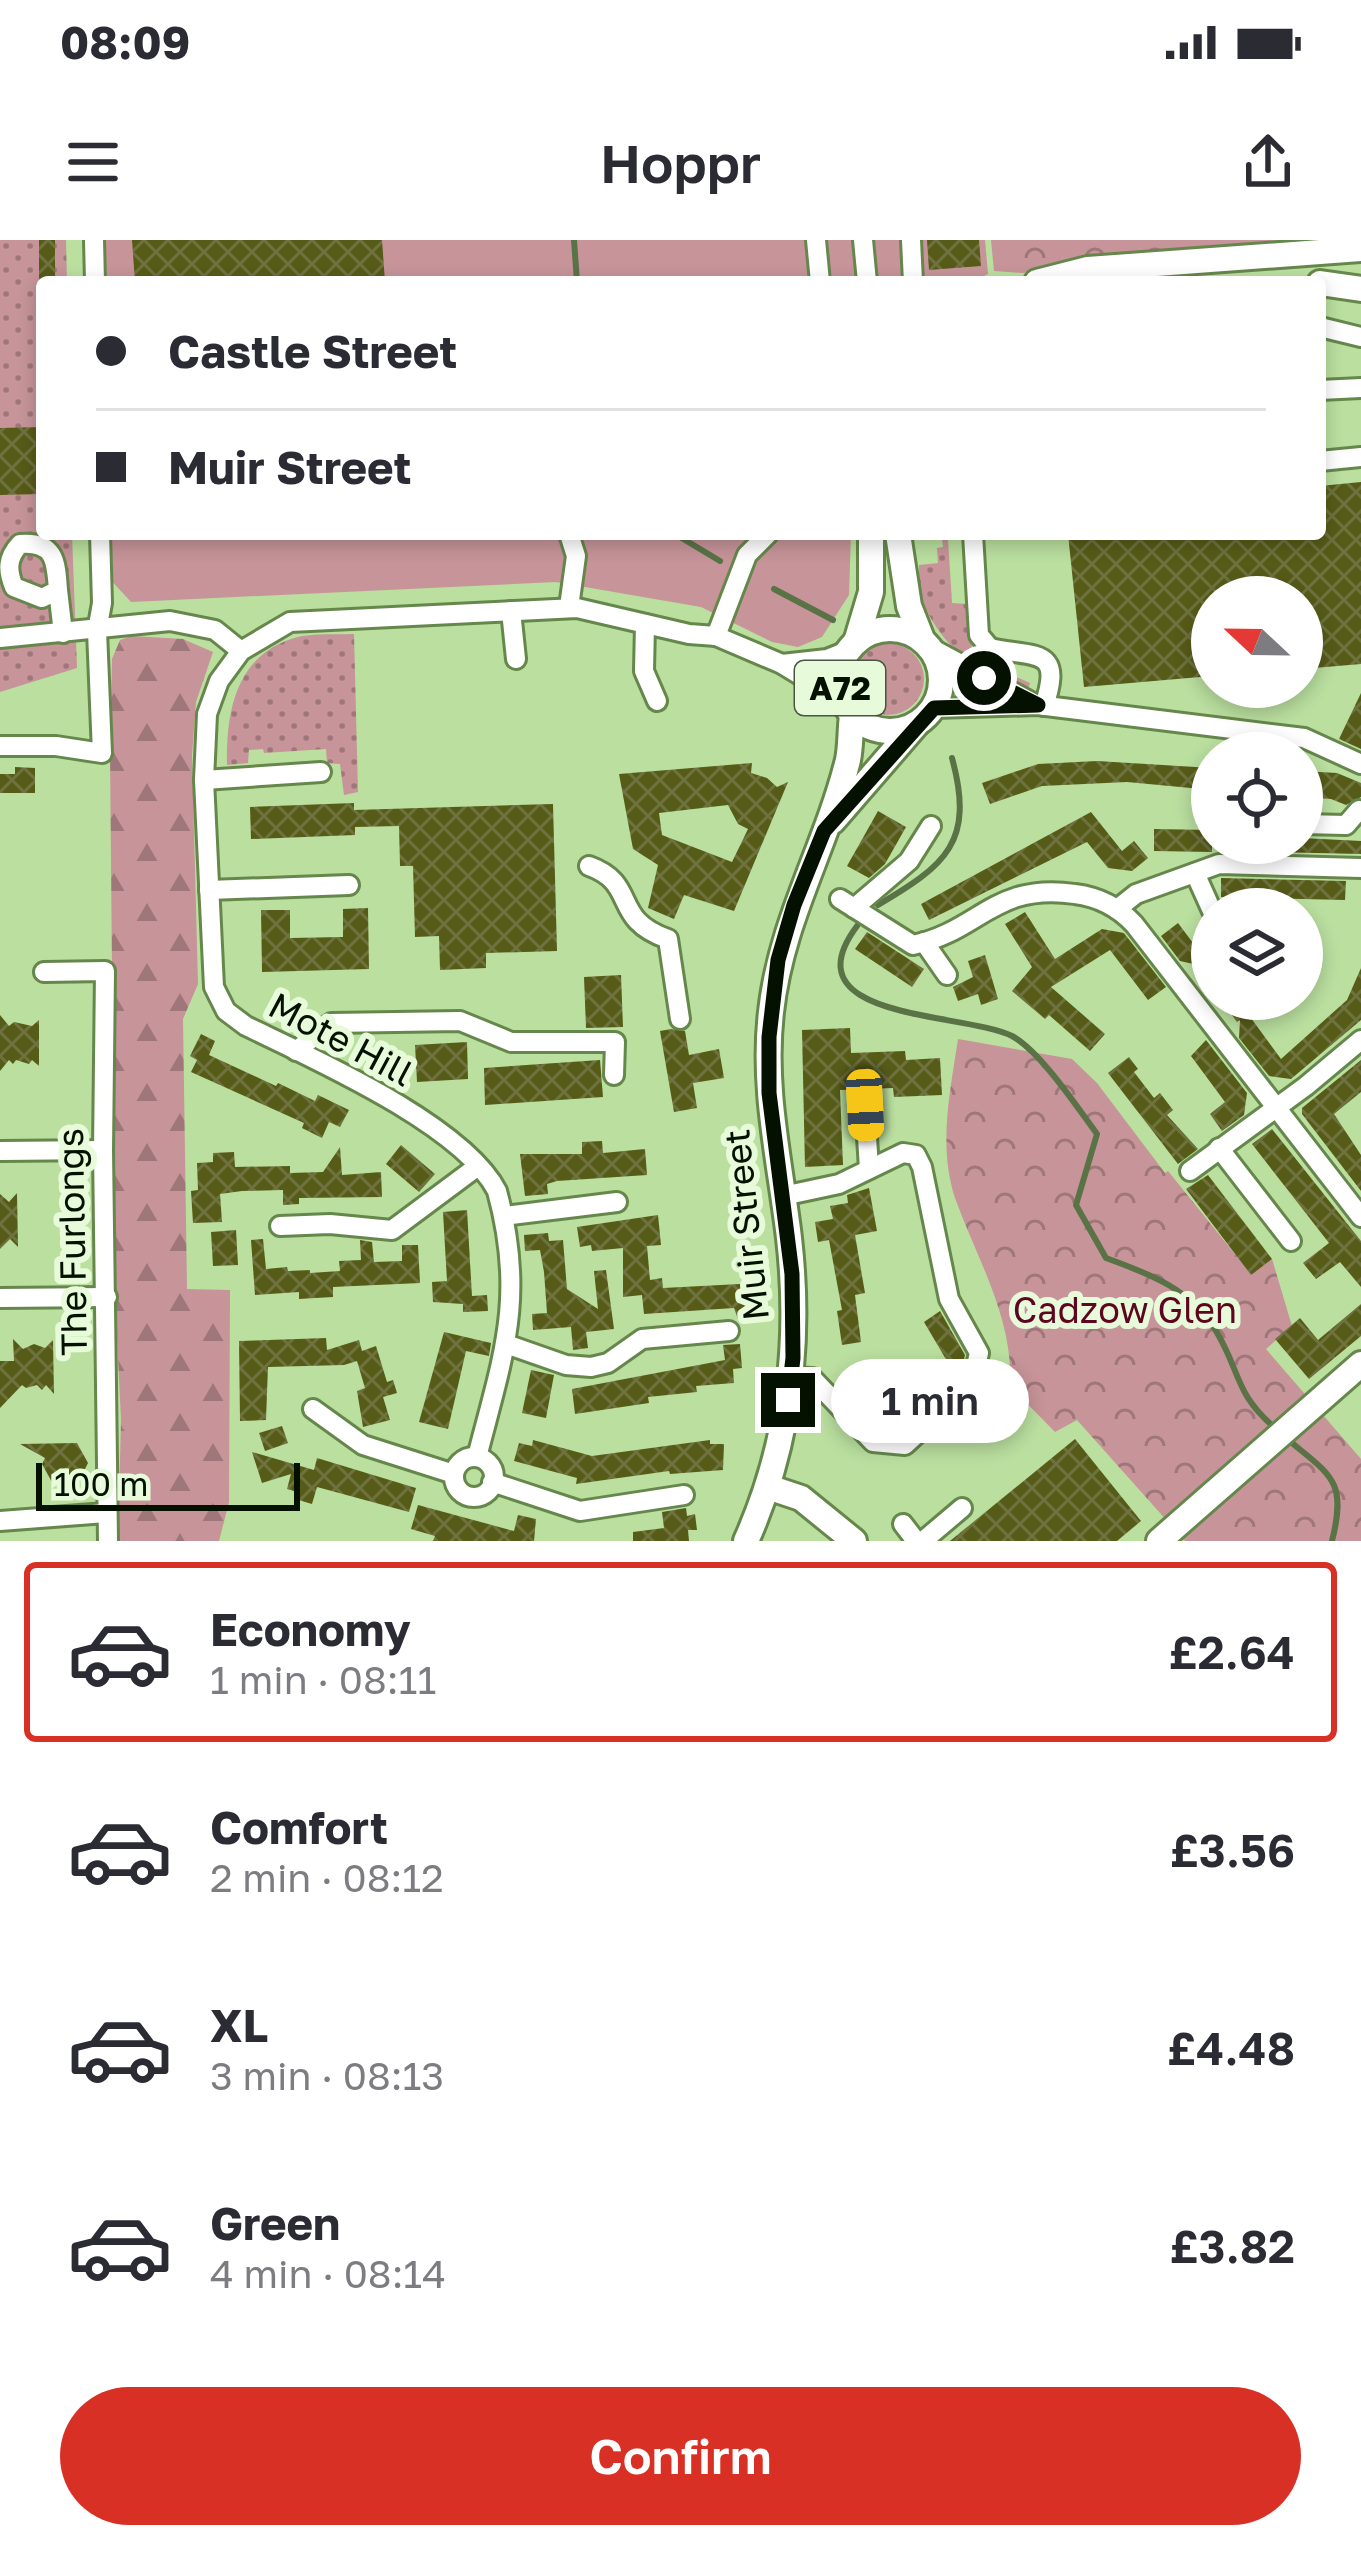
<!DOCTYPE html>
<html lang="en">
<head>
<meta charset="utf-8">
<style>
	:root { --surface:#fff; --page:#f7f7f7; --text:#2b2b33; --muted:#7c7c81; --line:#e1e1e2; --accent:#d93025 }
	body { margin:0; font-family:"Golos Text",sans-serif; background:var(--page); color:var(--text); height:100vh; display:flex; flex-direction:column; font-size:45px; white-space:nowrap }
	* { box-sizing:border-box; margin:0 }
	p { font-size:39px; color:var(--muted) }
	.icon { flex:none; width:66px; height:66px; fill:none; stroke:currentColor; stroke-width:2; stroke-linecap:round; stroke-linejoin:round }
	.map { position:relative; height:1301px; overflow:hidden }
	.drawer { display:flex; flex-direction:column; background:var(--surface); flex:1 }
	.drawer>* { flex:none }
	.guide { position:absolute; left:36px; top:36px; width:1290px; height:264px; border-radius:12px; box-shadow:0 6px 18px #0003; display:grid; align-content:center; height:264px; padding:0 60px; background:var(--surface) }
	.needle { width:78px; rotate:292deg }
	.tools { position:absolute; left:1191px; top:336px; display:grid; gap:24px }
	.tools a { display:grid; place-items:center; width:132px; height:132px; border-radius:50%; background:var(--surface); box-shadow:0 6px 18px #0003; font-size:60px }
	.scale { position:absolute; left:36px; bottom:30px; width:264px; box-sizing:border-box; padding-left:12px; border:6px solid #051100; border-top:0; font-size:33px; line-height:42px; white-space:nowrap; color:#051100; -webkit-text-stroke:9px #e7fada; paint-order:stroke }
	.end { position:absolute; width:54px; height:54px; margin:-27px; border:15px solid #051100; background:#fff; box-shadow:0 0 0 6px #fff }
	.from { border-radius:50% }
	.bubble { position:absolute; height:84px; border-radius:42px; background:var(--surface); box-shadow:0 6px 18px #0003; font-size:39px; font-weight:600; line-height:84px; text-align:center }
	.car { position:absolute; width:36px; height:72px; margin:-36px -18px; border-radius:15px; box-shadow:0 0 9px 3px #0007; background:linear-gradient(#f5c518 24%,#345 0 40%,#f5c518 0 76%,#345 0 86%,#f5c518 0) }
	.guide b { display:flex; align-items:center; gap:42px; height:114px; font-size:45px }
	.guide b+b { border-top:3px solid var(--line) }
	.guide i { width:30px; height:30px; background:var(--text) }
	ul { padding:21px 0 0; list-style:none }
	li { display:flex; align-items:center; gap:36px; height:180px; margin:0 24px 18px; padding:0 36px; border:6px solid transparent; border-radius:12px }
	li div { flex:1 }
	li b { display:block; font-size:45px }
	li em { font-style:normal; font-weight:600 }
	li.current { border-color:var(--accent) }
	li>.icon { width:108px; height:108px; stroke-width:1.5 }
	.primary-button { display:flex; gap:24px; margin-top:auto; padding:24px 60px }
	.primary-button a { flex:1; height:138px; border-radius:72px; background:var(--accent); color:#fff; font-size:48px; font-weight:600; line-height:138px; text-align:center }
	.status { display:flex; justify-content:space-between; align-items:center; height:84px; padding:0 60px; background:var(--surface); direction:ltr }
	.status svg { height:33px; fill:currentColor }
	header { display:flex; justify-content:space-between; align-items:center; height:156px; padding:0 60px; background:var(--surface); font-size:54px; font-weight:600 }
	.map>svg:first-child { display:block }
	.grass { fill:url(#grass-dots) }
	.forest { fill:url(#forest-firs) }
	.park { fill:url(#park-crowns) }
	.pitch { fill:#c69499 }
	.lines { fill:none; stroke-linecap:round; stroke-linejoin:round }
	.stream { stroke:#597346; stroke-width:6 }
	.building { fill:url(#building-cross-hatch); fill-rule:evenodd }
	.minor-casing { stroke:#66874b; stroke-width:24 }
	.major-casing { stroke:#66874b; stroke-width:30 }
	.minor { stroke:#fff; stroke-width:18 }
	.major { stroke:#fff; stroke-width:24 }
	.route { stroke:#051100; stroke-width:15 }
	.labels { text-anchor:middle; stroke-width:12; stroke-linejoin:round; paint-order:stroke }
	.shield { fill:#e7fada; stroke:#495741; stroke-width:3 }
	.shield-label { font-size:33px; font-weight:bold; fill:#051100 }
	.street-label { font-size:36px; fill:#051100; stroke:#e7fada }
	.park-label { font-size:36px; fill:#5e051f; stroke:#e7fada }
</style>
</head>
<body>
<div class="status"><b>08:09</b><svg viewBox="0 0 49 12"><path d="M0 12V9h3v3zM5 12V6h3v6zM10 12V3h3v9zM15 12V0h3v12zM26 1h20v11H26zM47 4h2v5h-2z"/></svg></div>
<header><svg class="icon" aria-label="menu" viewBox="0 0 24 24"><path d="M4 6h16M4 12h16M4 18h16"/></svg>Hoppr<svg class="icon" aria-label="share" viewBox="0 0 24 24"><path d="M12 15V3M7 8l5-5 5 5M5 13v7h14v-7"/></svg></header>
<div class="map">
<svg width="1361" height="1301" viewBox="0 0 1361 1301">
	<defs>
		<pattern id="grass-dots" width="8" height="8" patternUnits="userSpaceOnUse" patternTransform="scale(3)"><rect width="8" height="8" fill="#c69499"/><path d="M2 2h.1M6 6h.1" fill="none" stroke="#9f777a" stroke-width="1.8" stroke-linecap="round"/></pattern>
		<pattern id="forest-firs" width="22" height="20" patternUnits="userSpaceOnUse" patternTransform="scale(3)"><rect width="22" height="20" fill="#c69499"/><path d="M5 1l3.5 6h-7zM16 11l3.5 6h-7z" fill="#9f777a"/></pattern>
		<pattern id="park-crowns" width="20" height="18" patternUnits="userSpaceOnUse" patternTransform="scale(3)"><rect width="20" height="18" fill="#c69499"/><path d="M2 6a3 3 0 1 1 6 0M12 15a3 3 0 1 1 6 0" fill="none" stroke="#9f777a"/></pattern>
		<pattern id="building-cross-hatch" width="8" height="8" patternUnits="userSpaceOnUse" patternTransform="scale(3)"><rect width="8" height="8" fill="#575b18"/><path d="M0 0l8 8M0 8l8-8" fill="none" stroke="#6e723e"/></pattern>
	</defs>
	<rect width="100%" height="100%" fill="#badf9f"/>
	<!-- grass -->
	<g class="grass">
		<path d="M0 0H66L67 42H42V294H72L77 428 0 452Z"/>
		<path d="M948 299 952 363 968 364 972 408 989 425 1030 443 1028 449C967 433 927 393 913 332L919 331V325L938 323 937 308 943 307 942 300Z"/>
		<path d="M354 394 358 552 344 555 340 524 327 523 326 509 264 513 263 509 249 510 248 523 227 525C226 471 236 413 298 397 315 393 336 395 354 394Z"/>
		<circle cx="888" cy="439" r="36"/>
	</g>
	<!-- forest -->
	<path class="forest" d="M132 396 183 399 213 412 196 462 192 515 198 744 183 779 187 1049 230 1050 229 1262 219 1301H118L121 1180 115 1055 110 511 112 419 120 400Z"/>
	<!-- park -->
	<g class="park">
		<path d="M991 0H1334L1086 18 1023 33 994 31Z"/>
		<path d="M958 799 1072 819 1097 843 1165 933 1168 931 1251 1034 1272 1019 1292 1086 1266 1109 1361 1219V1301H1185L1077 1180 1055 1192 1010 1146C1014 1079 977 1019 955 958 938 905 950 853 958 799Z"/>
	</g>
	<!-- pitch -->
	<g class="pitch">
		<path d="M103 0H985L988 34 972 42H104Z"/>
		<path d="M107 294H851L849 355 822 397 798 407 772 402 701 367 556 342 131 362 107 336Z"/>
	</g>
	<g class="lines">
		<!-- stream -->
		<g class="stream">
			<path d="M574 0 577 42"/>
			<path d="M675 294 720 321"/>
			<path d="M774 349 833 380"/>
			<path d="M878 665C946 625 975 602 952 518"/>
			<path d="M857 686C786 781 964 772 1012 796 1040 811 1077 867 1097 894L1076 965 1106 1018C1150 1034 1191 1049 1216 1091 1241 1132 1234 1153 1275 1188"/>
			<path d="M1285 1197C1329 1235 1348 1238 1332 1301"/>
		</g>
	</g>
	<!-- building -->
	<g class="building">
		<rect x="39" y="0" width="16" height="42"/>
		<path d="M132 0H382L385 42H135Z"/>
		<path d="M927 0H979L981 26 929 30Z"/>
		<path d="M42 187V254L0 255V188Z"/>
		<path d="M1361 242V424L1302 429V357H1212V436L1084 447 1068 294H1320V246Z"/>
		<path d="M1361 453V509L1339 499Z"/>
		<path d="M1097 521 1212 528V550L1127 542 1042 546 990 564 982 543 1038 524Z"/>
		<path d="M752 523 751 533 767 538 777 547 788 542 734 671 684 655 674 679 648 668 658 625 633 609 619 534ZM728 565 738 584 748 589 732 622 662 595 659 573Z"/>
		<path d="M15 527 35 528V553H0V534H15Z"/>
		<path d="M1302 531 1337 533 1361 543V557L1346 565 1331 559 1302 557Z"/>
		<path d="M354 563V570L553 564 557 711 486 713V728L440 730 439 696 415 697 413 626H400L399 586 355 587V595L251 599 250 567Z"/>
		<path d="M878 571 906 587 885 624 869 638 847 626Z"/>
		<path d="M1091 572 1122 611 1134 601 1148 618 1132 631 1108 628 1087 602 929 680 921 664Z"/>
		<path d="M1154 589 1212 590V612L1154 611Z"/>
		<path d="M1302 598 1361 601V614L1222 611V603H1302Z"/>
		<path d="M1221 638 1346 641 1345 660 1221 657Z"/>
		<path d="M368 668 369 729 262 732 261 670H290V698L343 697V669Z"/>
		<path d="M1025 672 1055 719 1102 689 1124 693 1166 747 1148 760 1110 710 1051 747 1105 794 1090 811 1049 775 1045 779 1012 751 1032 727 1005 684Z"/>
		<path d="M1178 683 1205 719 1212 714V748L1196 727 1198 725 1180 721 1161 696Z"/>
		<path d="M867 692 924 729 912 747 855 709Z"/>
		<path d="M985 715 998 759 981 765 978 754 958 761 953 747 973 737 968 721Z"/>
		<path d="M1361 728V780L1291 839 1269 836 1239 798 1240 780 1237 782 1220 759H1268L1248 774 1281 819 1347 760Z"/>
		<path d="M621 735 623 787 586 788 584 737Z"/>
		<path d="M0 775 9 786 14 782 32 786 39 780V826L32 820 29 824 16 820 13 824 9 820 0 831Z"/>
		<path d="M850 788 851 813 905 811 906 820 940 818 942 855 894 857 893 848 840 850 843 925 805 927 802 790Z"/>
		<path d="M671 789 685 791 689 815 719 809 724 838 693 843 697 868 674 872 660 791Z"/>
		<path d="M201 794 215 801 209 815 276 846 278 843 315 861 318 855 349 870 340 887 329 882 322 898 302 888 304 883 191 832 197 820 190 816Z"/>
		<path d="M1206 800 1247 853 1244 875 1222 891 1210 874 1225 862 1191 816Z"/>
		<path d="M467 802 468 839 417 842 415 805Z"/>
		<path d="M1129 817 1138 829 1134 832 1154 858 1160 853 1173 870 1167 875 1198 909 1178 924 1108 833Z"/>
		<path d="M600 820 603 857 485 865 484 828Z"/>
		<path d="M1361 820V852L1334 874 1361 915V951L1302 874V868Z"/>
		<path d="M1272 889 1361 1001V1047L1340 1022 1316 1039 1303 1023 1329 1003 1252 904Z"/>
		<path d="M602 901 603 913 645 909 647 935 557 941 547 944 548 954 525 956 520 914H582V902Z"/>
		<path d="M401 905 435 934 419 952 386 924Z"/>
		<path d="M340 907 342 935 381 932 382 957 299 958V964L283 965V950L242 951 220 954 222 982 193 983 191 951 198 950 197 923 213 922V913L234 912 235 927 290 926V933L323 932Z"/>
		<path d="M1208 935 1272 1019 1251 1035 1186 949Z"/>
		<path d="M869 948 877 991 855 995 865 1053 855 1055 861 1102 842 1105 837 1071 842 1070 829 1000 818 1002 815 982 833 979 830 966 848 963 847 955Z"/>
		<path d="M17 953 18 1007 10 999 0 1009V954L9 962Z"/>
		<path d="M467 970 472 1056 487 1055 488 1071 463 1072V1064L433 1062 432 1042 447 1041 443 972Z"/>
		<path d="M658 975 661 1005 647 1006 650 1040 662 1038 663 1048 740 1044 741 1057H750L752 1081 739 1082 734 1068 644 1074 642 1055 623 1057V1008L592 1011 591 1005 580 1007 577 987Z"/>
		<path d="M236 990 238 1025 213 1026 211 992Z"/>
		<path d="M548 993 549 1001 563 1000 567 1049 598 1069 594 1031 606 1030 614 1089 586 1092 588 1108 573 1110 571 1087 533 1090 532 1074 547 1073 544 1032 540 1010 525 1011 524 995Z"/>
		<path d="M263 999 266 1029 287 1027 288 1031 310 1030V1033L340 1031 339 1021 361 1020 360 1000 372 1002 374 1022 402 1021V1005H418L420 1043 333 1047V1057L299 1059V1052L255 1055 251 1000Z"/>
		<path d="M1361 1064V1096L1309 1139 1275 1099 1300 1078 1318 1100Z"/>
		<path d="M940 1071 965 1115 960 1136 900 1191 879 1189 843 1151 857 1138 892 1175 947 1121 924 1082Z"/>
		<path d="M444 1092 491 1103 489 1116 466 1111 448 1189 419 1182Z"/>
		<path d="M326 1098 327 1110 359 1100 362 1111 376 1106 387 1142 393 1140 397 1153 383 1157 390 1180 363 1187 357 1151 365 1148 357 1121 344 1125 268 1127 266 1180 240 1181 239 1101Z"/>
		<path d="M13 1099 23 1109 34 1104 45 1108 53 1100 54 1154 46 1145 42 1150 37 1145 26 1148 22 1145 0 1168V1121H14Z"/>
		<path d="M740 1104 742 1128 733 1129 734 1143 696 1146 697 1152 648 1157 649 1163 575 1174 572 1149 725 1120 723 1105Z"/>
		<path d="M531 1130 554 1135 546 1178 522 1173Z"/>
		<path d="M282 1186 288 1203 265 1211 259 1193Z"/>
		<path d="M1075 1199 1141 1281 1117 1301H950Z"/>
		<path d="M533 1200 592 1216 710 1200V1204H724L723 1230 670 1234 669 1231 576 1244 577 1238 514 1221 519 1203 532 1206Z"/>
		<path d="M77 1203 88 1223 77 1245 53 1244 42 1224 45 1218 20 1204Z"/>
		<path d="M252 1212 314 1230 317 1218 416 1248 409 1272 317 1247 312 1264 295 1259 297 1252 287 1249 291 1234 262 1243Z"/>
		<path d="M418 1265 514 1291 518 1275 536 1279 534 1301H433L435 1296 411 1289Z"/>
		<path d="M686 1268 687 1276 695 1274 697 1290H688L689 1301H633V1292L664 1288 662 1272Z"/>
	</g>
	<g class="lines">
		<!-- minor casing -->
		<g class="minor-casing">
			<g id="minor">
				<path d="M94 0 95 42"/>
				<path d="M816 0 820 42"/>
				<path d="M863 0 867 42"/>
				<path d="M911 0 913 42"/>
				<path d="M1320 87 1361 97"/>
				<path d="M1320 150 1361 148"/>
				<path d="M1320 221 1361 217"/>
				<path d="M973 294 979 395 990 408C1035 418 1064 406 1044 466"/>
				<path d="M58 350C56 321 55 301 20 304 7 318 7 330 14 347L42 358 58 350 63 393"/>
				<path d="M569 367 576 316 569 294"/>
				<path d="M511 371 516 419"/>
				<path d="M645 384 644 431 657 461"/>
				<path d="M716 396 747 315 768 294"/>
				<path d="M0 398 170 381 215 390 241 411"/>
				<path d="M931 408 1033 463"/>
				<path d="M782 424 827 419 847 411"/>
				<path d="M934 468 1038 465 1304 498 1361 524"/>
				<path d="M0 506H56L102 513 97 391 102 363 100 294"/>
				<path d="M204 540 321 532"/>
				<path d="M1302 584 1346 585 1359 570"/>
				<path d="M589 626C639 644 610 679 668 699L680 779"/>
				<path d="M1195 633 1212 671"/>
				<path d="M209 650 349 645"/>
				<path d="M840 659 913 705C980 691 994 642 1075 654 1099 657 1118 667 1134 684L1361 977"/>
				<path d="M854 668 909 621 931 586"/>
				<path d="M1117 669 1136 654 1219 624 1361 628"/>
				<path d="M924 702 947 735"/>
				<path d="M1302 719V724"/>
				<path d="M44 732 105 731 103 910 108 1301"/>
				<path d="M296 811 331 783 460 781 511 802H615L614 835"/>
				<path d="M865 865 869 929"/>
				<path d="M1219 908 1291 1001"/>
				<path d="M0 911 103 910"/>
				<path d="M1190 931 1306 846 1361 800"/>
				<path d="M783 956 839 944 903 913 916 915 922 927 949 1059 979 1113 972 1143 905 1205 873 1202 812 1138 791 1137"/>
				<path d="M504 976 617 962"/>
				<path d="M280 986 330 984 392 990 478 926"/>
				<path d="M0 1058 107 1057"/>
				<path d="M506 1104 566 1125 591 1127 608 1123 642 1099 729 1091"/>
				<path d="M313 1169 363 1205 454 1234"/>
				<path d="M477 1217C503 1116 526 1057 497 951 463 885 314 819 246 786L226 771 214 747 204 540 207 474 219 441 241 411 290 382 577 368 689 394 716 396 782 424 844 462"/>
				<circle cx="474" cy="1237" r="20"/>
				<path d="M492 1242 580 1271 684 1255"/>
				<path d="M0 1281 106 1273"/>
				<path d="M903 1284 916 1301"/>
				<path d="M923 1301 962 1268"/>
			</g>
		</g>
		<!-- major casing -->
		<g class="major-casing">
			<g id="major">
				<path d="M1037 42 1088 29 1361 9"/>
				<path d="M1320 43 1361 49"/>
				<path d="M898 294 909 366 922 399"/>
				<circle cx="890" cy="440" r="51"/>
				<path d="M856 402 871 352V294"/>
				<path d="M833 581 916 485"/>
				<path d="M768 1247 801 1258 854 1301"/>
				<path d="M746 1301C789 1205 801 1103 789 998 780 922 762 849 771 772 781 680 826 608 848 520 851 505 850 490 852 475"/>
				<path d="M1159 1301 1361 1124"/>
			</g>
		</g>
		<!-- minor -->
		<use href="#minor" class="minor"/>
		<!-- major -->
		<use href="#major" class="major"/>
	</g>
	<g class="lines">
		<!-- route -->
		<path class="route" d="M788 1160 793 1118 792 1034 769 853V797L778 720 794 665 824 591 934 468 1038 465 984 438"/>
	</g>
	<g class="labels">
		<!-- shield labels -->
		<rect class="shield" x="795" y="421" width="90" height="54" rx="9"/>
		<g class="shield-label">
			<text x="840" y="460">A72</text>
		</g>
		<!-- street labels -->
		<g class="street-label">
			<text transform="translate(341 799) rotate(28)" y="13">Mote Hill</text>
			<text transform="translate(746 985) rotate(-96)" y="13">Muir Street</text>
			<text transform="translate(72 1002) rotate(-91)" y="13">The Furlongs</text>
		</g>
		<!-- park labels -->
		<g class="park-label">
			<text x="1125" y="1083">Cadzow Glen</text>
		</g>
	</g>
</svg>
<div class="tools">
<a><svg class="needle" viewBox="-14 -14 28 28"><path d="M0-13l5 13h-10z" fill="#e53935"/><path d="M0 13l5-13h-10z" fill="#7c7c81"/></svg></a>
<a><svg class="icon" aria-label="locate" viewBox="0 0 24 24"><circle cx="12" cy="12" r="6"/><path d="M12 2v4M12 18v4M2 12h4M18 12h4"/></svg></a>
<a><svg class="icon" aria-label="layers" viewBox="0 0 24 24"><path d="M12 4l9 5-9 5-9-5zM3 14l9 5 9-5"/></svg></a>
</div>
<div class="scale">100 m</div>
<i class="end from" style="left:984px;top:438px"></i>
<i class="end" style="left:788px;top:1160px"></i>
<div class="bubble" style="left:831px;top:1119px;width:198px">1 min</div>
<i class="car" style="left:865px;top:865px;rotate:177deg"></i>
<div class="guide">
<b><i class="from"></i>Castle Street</b>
<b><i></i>Muir Street</b>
</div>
</div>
<section class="drawer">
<ul>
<li class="current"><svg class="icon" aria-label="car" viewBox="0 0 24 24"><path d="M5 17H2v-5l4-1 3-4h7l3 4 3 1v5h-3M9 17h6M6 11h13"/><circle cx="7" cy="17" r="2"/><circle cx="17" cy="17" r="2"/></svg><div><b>Economy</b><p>1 min · 08:11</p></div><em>£2.64</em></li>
<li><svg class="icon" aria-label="car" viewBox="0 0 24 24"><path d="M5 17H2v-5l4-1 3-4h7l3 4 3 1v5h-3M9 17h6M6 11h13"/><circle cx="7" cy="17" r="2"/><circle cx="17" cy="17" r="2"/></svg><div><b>Comfort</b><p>2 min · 08:12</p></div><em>£3.56</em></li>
<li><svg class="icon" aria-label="car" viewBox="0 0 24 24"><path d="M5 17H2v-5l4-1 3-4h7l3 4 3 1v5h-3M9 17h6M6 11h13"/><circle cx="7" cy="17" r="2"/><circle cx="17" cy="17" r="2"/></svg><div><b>XL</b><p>3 min · 08:13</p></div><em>£4.48</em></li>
<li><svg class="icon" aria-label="car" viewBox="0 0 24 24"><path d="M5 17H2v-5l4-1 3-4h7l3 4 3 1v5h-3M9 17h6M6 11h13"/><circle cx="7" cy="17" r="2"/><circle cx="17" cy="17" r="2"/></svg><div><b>Green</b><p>4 min · 08:14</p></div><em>£3.82</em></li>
</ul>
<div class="primary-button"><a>Confirm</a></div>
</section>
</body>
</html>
